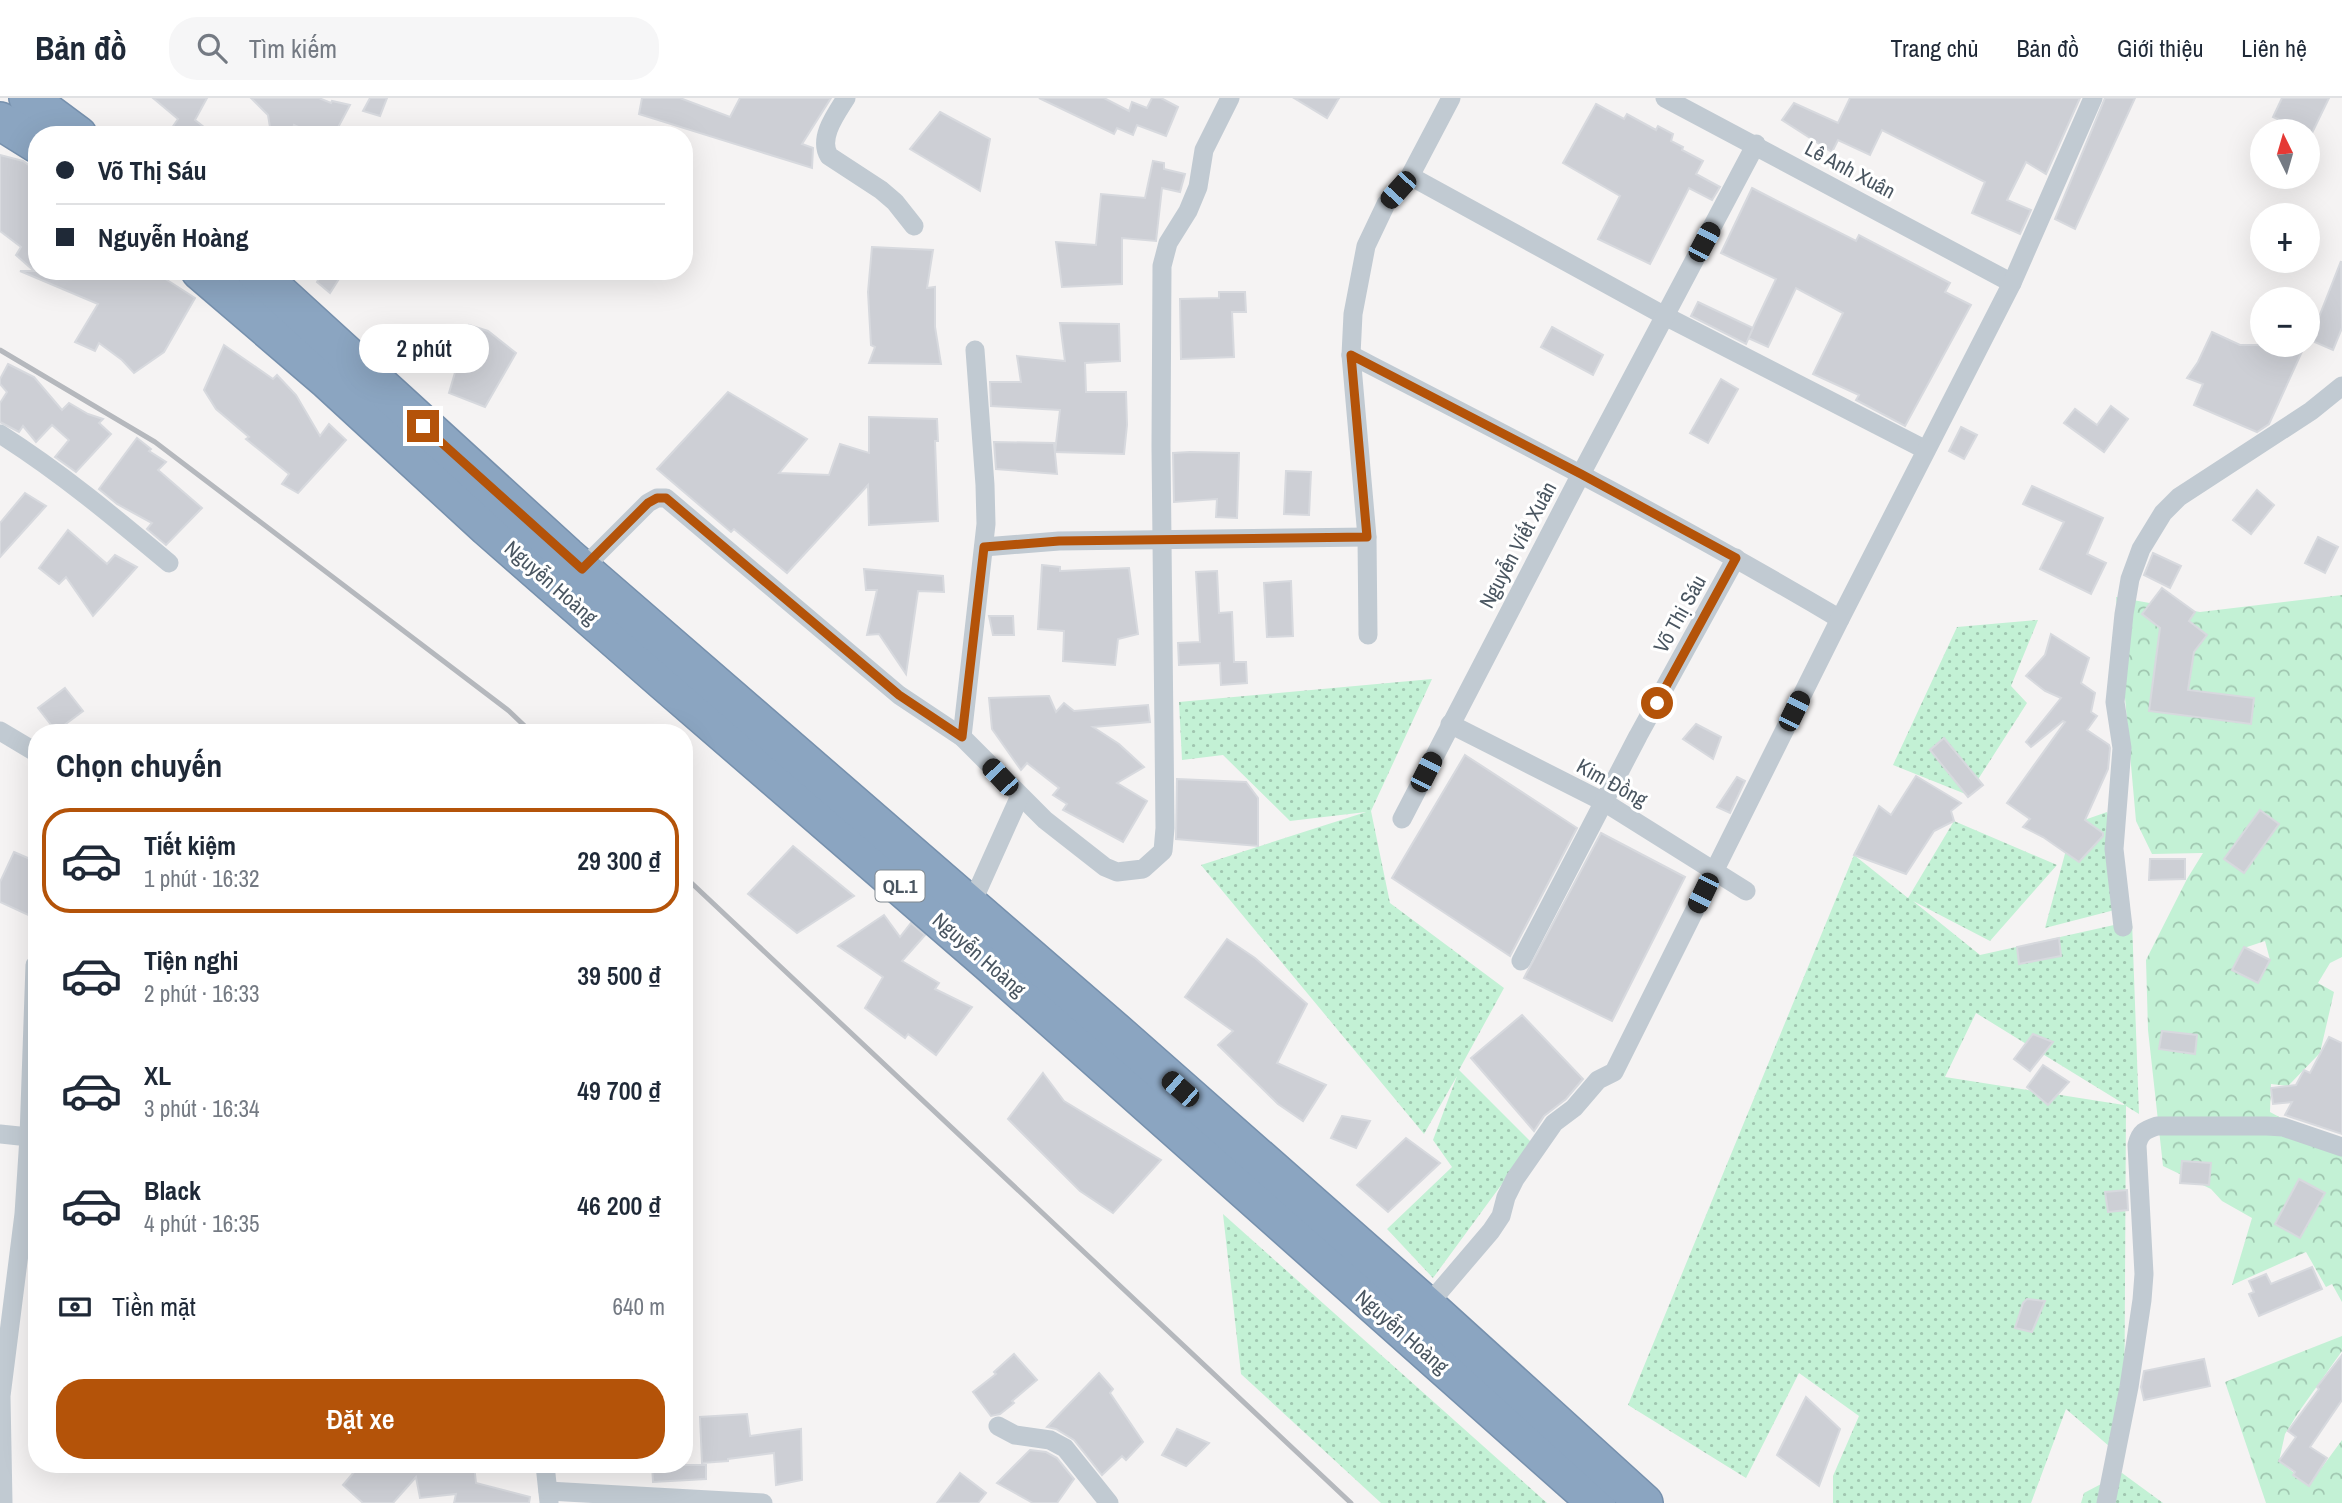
<!DOCTYPE html>
<html lang="vi">
<head>
<meta charset="utf-8">
<style>
	:root { --surface:#fff; --page:#f6f6f7; --text:#1f2937; --muted:#747a83; --line:#e0e1e3; --accent:#b45309 }
	body { margin:0; font-family:"Archivo Narrow",sans-serif; background:var(--page); color:var(--text); height:100vh; display:flex; flex-direction:column; font-size:26px; white-space:nowrap }
	* { box-sizing:border-box; margin:0 }
	p { font-size:23px; color:var(--muted) }
	.icon { flex:none; width:38px; height:38px; fill:none; stroke:currentColor; stroke-width:2; stroke-linecap:round; stroke-linejoin:round }
	.map { position:relative; flex:1; overflow:hidden }
	.panel { position:absolute; left:28px; top:626px; width:665px; height:749px; display:flex; flex-direction:column; background:var(--surface); border-radius:28px; box-shadow:0 7px 28px #0002 }
	.panel>* { flex:none }
	.top-card { position:absolute; left:28px; top:28px; width:665px; height:154px; border-radius:28px; box-shadow:0 7px 28px #0002; display:grid; align-content:center; height:154px; padding:0 28px; background:var(--surface) }
	.needle { width:46px; rotate:355deg }
	.controls { position:absolute; left:2250px; top:21px; display:grid; gap:14px }
	.controls a { display:grid; place-items:center; width:70px; height:70px; border-radius:50%; background:var(--surface); box-shadow:0 7px 28px #0002; font-size:35px }
	.end { position:absolute; width:32px; height:32px; margin:-16px; border:9px solid #b45309; background:#fff; box-shadow:0 0 0 4px #fff }
	.from { border-radius:50% }
	.bubble { position:absolute; height:49px; border-radius:24px; background:var(--surface); box-shadow:0 7px 28px #0002; font-size:23px; font-weight:600; line-height:49px; text-align:center }
	.car { position:absolute; width:21px; height:42px; margin:-21px -10px; border-radius:9px; box-shadow:0 0 5px 2px #0007; background:linear-gradient(#222 24%,#8ab4d8 0 40%,#222 0 76%,#8ab4d8 0 86%,#222 0) }
	.top-card b { display:flex; align-items:center; gap:24px; height:66px; font-size:26px }
	.top-card b+b { border-top:2px solid var(--line) }
	.top-card i { width:18px; height:18px; background:var(--text) }
	ul { padding:0; list-style:none }
	li { display:flex; align-items:center; gap:21px; height:105px; margin:0 14px 10px; padding:0 14px; border:4px solid transparent; border-radius:28px }
	li div { flex:1 }
	li b { display:block; font-size:26px }
	li em { font-style:normal; font-weight:600 }
	li.current { border-color:var(--accent) }
	li>.icon { width:63px; height:63px; stroke-width:1.5 }
	h2 { padding:0 28px; font-size:32px; line-height:84px }
	.pay { display:flex; align-items:center; gap:18px; height:77px; padding:0 28px; font-size:26px }
	.pay p { margin-inline-start:auto }
	.cta { display:flex; gap:14px; margin-top:auto; padding:14px 28px }
	.cta a { flex:1; height:80px; border-radius:28px; background:var(--accent); color:#fff; font-size:28px; font-weight:600; line-height:80px; text-align:center }
	header { display:flex; align-items:center; gap:42px; box-sizing:border-box; height:98px; padding:0 35px; background:var(--surface); border-bottom:2px solid var(--line) }
	header strong { font-size:33px }
	nav { display:flex; gap:38px; margin-inline-start:auto; font-size:24px }
	.search { width:490px; height:63px; background:var(--page); display:flex; align-items:center; gap:18px; box-sizing:border-box; padding:0 24px; border-radius:28px; color:var(--muted); font-size:26px }
	.map>svg:first-child { display:block }
	.grass { fill:url(#grass-dots); fill-rule:evenodd }
	.forest { fill:url(#forest-crowns); fill-rule:evenodd }
	.building { fill:#cdcfd5; stroke:#d7d9de; stroke-width:2 }
	.lines { fill:none; stroke-linecap:round; stroke-linejoin:round }
	.highway-casing { stroke:#7690ad; stroke-width:40 }
	.street { stroke:#c1cad2; stroke-width:19 }
	.highway { stroke:#8ba5c1; stroke-width:37 }
	.rail { stroke:#b5b8bd; stroke-width:5 }
	.route { stroke:#b45309; stroke-width:9 }
	.labels { text-anchor:middle; stroke-width:6; stroke-linejoin:round; paint-order:stroke }
	.shield { fill:#fff; stroke:#808990; stroke-width:2 }
	.shield-label { font-size:19px; font-weight:bold; fill:#4a5661 }
	.street-label { font-size:21px; fill:#4a5661; stroke:#fff }
</style>
</head>
<body>
<header>
<strong>Bản đồ</strong>
<div class="search"><svg class="icon" aria-label="search" viewBox="0 0 24 24"><circle cx="10" cy="10" r="6"/><path d="M15 15l6 6"/></svg>Tìm kiếm</div>
<nav><a>Trang chủ</a><a>Bản đồ</a><a>Giới thiệu</a><a>Liên hệ</a></nav>
</header>
<div class="map">
<svg width="2342" height="1405" viewBox="0 0 2342 1405">
	<defs>
		<pattern id="grass-dots" width="8" height="8" patternUnits="userSpaceOnUse" patternTransform="scale(1.75)"><rect width="8" height="8" fill="#c3f1d5"/><path d="M2 2h.1M6 6h.1" fill="none" stroke="#a0c6b0" stroke-width="1.8" stroke-linecap="round"/></pattern>
		<pattern id="forest-crowns" width="20" height="18" patternUnits="userSpaceOnUse" patternTransform="scale(1.75)"><rect width="20" height="18" fill="#c3f1d5"/><path d="M2 6a3 3 0 1 1 6 0M12 15a3 3 0 1 1 6 0" fill="none" stroke="#a0c6b0"/></pattern>
	</defs>
	<rect width="100%" height="100%" fill="#f5f3f3"/>
	<!-- grass -->
	<g class="grass">
		<path d="M2038 522 2011 588 2027 605 1968 697 1893 667 1957 529Z"/>
		<path d="M1432 581 1371 713 1390 805 1504 890 1459 972 1532 1045 1433 1180 1387 1131 1452 1069 1433 1042 1457 978 1424 1036 1201 767 1366 714 1290 723 1223 657 1182 662 1179 604Z"/>
		<path d="M2107 714 2130 808 2045 830 2073 726Z"/>
		<path d="M1954 723 2057 767 1990 843 1913 803 1980 857 2132 823 2139 1016 2126 1008 2124 1361 2066 1311 2031 1405H1833V1378L1859 1318 1799 1275 1746 1380 1628 1307 1854 757 1908 800ZM1976 915 2124 1006V1007L1945 979Z"/>
		<path d="M1223 1116 1547 1405H1381L1241 1276Z"/>
		<path d="M2122 1375 2163 1405H2081L2084 1395Z"/>
	</g>
	<!-- forest -->
	<g class="forest">
		<path d="M2342 497V859L2330 865 2318 885 2334 894 2320 955 2288 988 2271 986 2270 1014 2342 1053V1204L2332 1186 2326 1189 2306 1154 2232 1187 2252 1120 2222 1103 2211 1091 2163 1068 2148 932 2146 862 2187 781 2203 755 2152 756 2136 723 2116 499 2200 514ZM2265 843 2270 862 2258 885 2233 872 2244 850ZM2299 1081 2325 1095 2300 1140 2275 1125Z"/>
		<path d="M2342 1238V1253L2298 1315 2285 1336 2279 1363 2309 1387 2342 1342V1405H2266L2225 1284Z"/>
	</g>
	<!-- building -->
	<g class="building">
		<path d="M153 0H207L195 22 214 37H167L178 21Z"/>
		<path d="M251 0H319L331 5 332 3 350 7 334 37H315L294 27 291 37H286L270 29 268 17Z"/>
		<path d="M370 0H387L380 18 363 13Z"/>
		<path d="M642 0H680L730 19 740 0H831L802 46 813 50 812 70 639 16Z"/>
		<path d="M1039 0H1104L1129 13 1132 4 1147 10 1152 0H1161L1178 9 1166 38 1137 27 1133 37 1117 30 1114 36Z"/>
		<path d="M1294 0H1339L1327 20Z"/>
		<path d="M1850 0H2080L2046 76 2026 64 2007 102 2031 112 2020 136 1972 115 1985 84 1882 32 1870 57 1838 42 1832 54 1782 22 1794 5 1838 25Z"/>
		<path d="M2105 0H2135L2075 131 2055 121Z"/>
		<path d="M2282 0H2329L2311 37 2308 33H2303L2273 19Z"/>
		<path d="M1596 6 1624 21 1627 16 1656 32 1658 28 1673 36 1671 43 1683 49 1682 52 1703 63 1696 76 1720 89 1712 102 1689 90 1650 166 1598 141 1620 98 1563 65Z"/>
		<path d="M940 14 990 41 980 93 910 51Z"/>
		<path d="M0 57 23 63 37 73V173H153L195 200 164 254 134 275 122 262 99 245 95 253 75 244 98 206 20 173H34L16 157 21 149 0 133Z"/>
		<path d="M1153 63 1164 65V71L1185 76 1180 94 1162 90 1156 143 1122 140V186L1062 189 1056 144 1096 147 1101 96 1145 100Z"/>
		<path d="M1752 90 1856 143 1859 137 1950 185 1945 194 1971 207 1905 328 1856 302 1859 297 1813 276 1843 215 1796 190 1768 249 1748 240 1776 181 1721 155Z"/>
		<path d="M872 149 933 152 927 190 935 189V229L941 266 869 265 875 249 871 247 868 194Z"/>
		<path d="M2341 163 2342 230 2333 252 2310 242Z"/>
		<path d="M323 173H344L330 195 317 184Z"/>
		<path d="M1219 194H1245L1246 214H1232L1234 259 1181 261 1180 201 1219 200Z"/>
		<path d="M1698 204 1753 230 1746 246 1691 218Z"/>
		<path d="M1060 225 1119 226 1120 263 1085 265 1086 294H1126L1127 327 1124 356 1055 354 1060 312 991 308 990 284H1021L1017 258 1065 263Z"/>
		<path d="M469 227 488 233 516 255 485 309 449 295Z"/>
		<path d="M1552 229 1603 257 1593 277 1541 249Z"/>
		<path d="M2212 234 2240 247H2305L2269 326 2257 334 2194 307 2203 286 2187 280 2198 264Z"/>
		<path d="M224 247 273 281 277 277 296 297 320 338 329 326 346 342 298 395 282 386 289 376 246 341 249 339 216 311 204 292Z"/>
		<path d="M8 266 34 279 62 312 69 305 88 316 103 321 99 325 111 336 76 374 55 359 69 342 52 327 36 344 23 328 19 334 0 324V305L7 294 0 286V281Z"/>
		<path d="M1721 281 1738 291 1708 345 1690 335Z"/>
		<path d="M728 294 807 341 779 375 829 377 840 346 869 355V319L937 321 938 343H935L938 423 869 427 868 387 787 475 734 431 731 434 657 371Z"/>
		<path d="M2111 308 2128 321 2104 354 2064 325 2075 311 2097 327Z"/>
		<path d="M1961 329 1977 337 1964 361 1949 353Z"/>
		<path d="M137 340 151 351 149 353 166 364 158 372 202 410 166 447 147 431 152 425 117 406 99 391Z"/>
		<path d="M994 344 1054 345 1057 376 996 371Z"/>
		<path d="M1190 354 1239 355 1237 420 1216 419 1217 401 1174 404 1173 355Z"/>
		<path d="M1286 373 1311 374 1309 417 1284 416Z"/>
		<path d="M2032 388 2103 420 2087 456 2106 465 2091 496 2040 471 2064 424 2023 406Z"/>
		<path d="M2257 392 2274 407 2251 436 2233 422Z"/>
		<path d="M25 395 46 408 0 459V425Z"/>
		<path d="M68 432 107 466 115 457 137 469 93 518 66 479 59 486 39 470Z"/>
		<path d="M2318 439 2338 449 2325 475 2305 465Z"/>
		<path d="M2153 455 2181 468 2170 490 2144 477Z"/>
		<path d="M1042 467 1060 469V473L1129 470 1138 536 1118 541 1115 567 1063 563 1064 533 1038 531Z"/>
		<path d="M864 471 943 478 944 494 918 493 906 576 879 536 867 537 877 492H866Z"/>
		<path d="M1217 473 1219 515 1232 514 1234 564H1246L1247 585 1221 587 1220 565 1179 567 1178 545 1200 544 1196 474Z"/>
		<path d="M1291 483 1293 538 1267 539 1264 485Z"/>
		<path d="M2162 490 2195 514 2189 523 2207 537 2194 554 2188 592 2254 600 2251 626 2149 613 2160 530 2142 516Z"/>
		<path d="M989 518H1013L1014 537H993Z"/>
		<path d="M2051 536 2089 560 2081 585 2095 595 2091 614 2097 618 2087 632 2109 647 2110 650 2108 671 2085 722 2103 735V738L2079 764 2043 739 2023 729 2030 721 2007 705 2065 624 2063 623 2031 649 2026 644 2061 600 2045 593 2026 578 2045 557Z"/>
		<path d="M65 590 83 613 56 633 38 610Z"/>
		<path d="M1049 598 1056 614 1064 605 1074 613 1148 607 1150 624 1093 629 1119 646 1144 669 1117 685 1147 703 1123 744 1063 712 1067 706 1053 697 1059 690 1027 665 1021 672 992 631 989 600Z"/>
		<path d="M1696 626 1721 639 1713 661 1683 641Z"/>
		<path d="M1944 640 1983 687 1968 699 1930 652Z"/>
		<path d="M1465 657 1577 730 1510 858 1392 780Z"/>
		<path d="M1916 678 1961 705 1951 713 1954 723 1934 733 1906 776 1854 757 1879 708 1891 717Z"/>
		<path d="M1737 679 1745 683 1730 715 1717 709Z"/>
		<path d="M1177 681 1246 684 1258 700V748L1176 741Z"/>
		<path d="M2260 712 2279 726 2244 775 2224 761Z"/>
		<path d="M1601 735 1685 779 1612 923 1524 880Z"/>
		<path d="M793 748 854 798 797 835 748 796Z"/>
		<path d="M14 754 37 764V821L0 804V784Z"/>
		<path d="M2150 761H2185V781L2149 782Z"/>
		<path d="M884 817 900 839 911 825 925 837 902 863 939 885 935 891 972 909 936 957 908 936 905 940 865 910 883 879 838 848Z"/>
		<path d="M2059 840 2061 858 2019 866 2017 849Z"/>
		<path d="M1227 841 1255 860 1307 906 1277 965 1326 987 1303 1023 1278 1006 1218 947 1233 933 1185 899Z"/>
		<path d="M2244 849 2270 862 2258 885 2232 872Z"/>
		<path d="M1522 917 1583 981 1566 1001 1544 1018 1534 1033 1471 960Z"/>
		<path d="M2162 933 2197 937 2195 956 2159 951Z"/>
		<path d="M2033 936 2053 944 2030 973 2014 961Z"/>
		<path d="M2329 939 2342 945V1036L2285 1017 2292 1004 2273 1006 2271 990 2296 987 2304 972 2310 975Z"/>
		<path d="M2043 967 2069 984 2048 1007 2027 989Z"/>
		<path d="M1043 975 1064 1003 1161 1062 1113 1115 1080 1093 1008 1021Z"/>
		<path d="M1342 1018 1370 1023 1356 1050 1331 1040Z"/>
		<path d="M1406 1040 1440 1065 1388 1114 1357 1087Z"/>
		<path d="M2182 1063 2211 1065 2209 1087 2180 1085Z"/>
		<path d="M2299 1081 2325 1095 2300 1140 2275 1126Z"/>
		<path d="M2127 1092 2128 1112 2108 1114 2105 1094Z"/>
		<path d="M2312 1169 2322 1191 2259 1218 2249 1196 2254 1194 2249 1183 2266 1176 2271 1186Z"/>
		<path d="M2027 1201 2045 1203 2032 1234 2015 1230 2023 1205Z"/>
		<path d="M1014 1256 1037 1282 1012 1303 1014 1305 1000 1316 991 1318 973 1294 996 1276 994 1274Z"/>
		<path d="M2342 1257V1302L2310 1349 2327 1360 2309 1388 2293 1377 2295 1374 2279 1363 2296 1339 2288 1333 2319 1291 2317 1289Z"/>
		<path d="M2204 1261 2210 1288 2144 1302 2141 1289 2144 1273Z"/>
		<path d="M1099 1275 1113 1291 1110 1295 1143 1344 1126 1362 1122 1358 1102 1377 1074 1342 1056 1331 1047 1329Z"/>
		<path d="M1806 1299 1840 1331 1819 1388 1777 1357Z"/>
		<path d="M747 1316 750 1338 801 1331 802 1382 776 1387 774 1355 728 1361V1363L702 1365 700 1319Z"/>
		<path d="M1177 1331 1209 1345 1186 1368 1162 1357Z"/>
		<path d="M1030 1352 1046 1354 1057 1360 1074 1381 1057 1405H1033L997 1385Z"/>
		<path d="M360 1367H474L476 1385 530 1399 529 1405H454L456 1396 420 1400 416 1379 393 1405H363L343 1387Z"/>
		<path d="M652 1367H706V1381L653 1384Z"/>
		<path d="M960 1375 986 1395 978 1405H937Z"/>
	</g>
	<g class="lines">
		<!-- highway casing -->
		<g class="highway-casing">
			<g id="highway">
				<path d="M28 0 78 37"/>
				<path d="M0 23 37 46"/>
				<path d="M200 173 326 281 487 429 663 583 988 864 1597 1405"/>
				<path d="M255 173 567 458 1122 939 1427 1208 1644 1405"/>
			</g>
		</g>
		<!-- street -->
		<g class="street">
			<path d="M846 0C836 16 818 40 829 58L881 92 895 104 914 128"/>
			<path d="M1665 0 2012 185"/>
			<path d="M1410 78 1665 218 1926 352"/>
			<path d="M1351 257C1516 342 1680 426 1840 521"/>
			<path d="M0 336C60 374 114 419 169 465"/>
			<path d="M984 449 1059 443 1367 439"/>
			<path d="M582 471 648 405 657 400H666L899 597 962 639 1045 722 1105 769 1117 774 1143 771 1163 753 1165 730 1161 348 1162 168 1168 145 1188 113 1198 89 1204 52 1230 0"/>
			<path d="M1368 537 1367 439 1351 257 1353 216 1366 148 1386 106 1410 78 1451 0"/>
			<path d="M1450 626 1604 704 1746 793"/>
			<path d="M0 633 37 655"/>
			<path d="M962 639 986 426 985 387 975 252"/>
			<path d="M1402 721 1581 376 1756 46"/>
			<path d="M971 807 1020 698"/>
			<path d="M2123 829 2114 751 2122 650 2115 604 2124 516 2130 481 2141 451 2163 415 2179 399 2311 313 2342 288"/>
			<path d="M1521 863 1638 638 1736 460"/>
			<path d="M0 1036 29 1039"/>
			<path d="M1427 1208 1491 1133 1501 1118 1506 1099 1515 1081 1554 1025 1574 1010 1598 982 1614 974 1840 521 2012 185 2093 0"/>
			<path d="M998 1328 1015 1337 1050 1342 1065 1350 1109 1405"/>
			<path d="M545 1367 549 1404"/>
			<path d="M548 1393 763 1405"/>
			<path d="M3 1405 1 1298 24 1116 29 1039 35 867"/>
			<path d="M2106 1405 2129 1289 2142 1202 2144 1176 2137 1047C2140 1034 2145 1032 2157 1028H2267L2283 1029 2342 1049"/>
		</g>
		<!-- highway -->
		<use href="#highway" class="highway"/>
		<!-- rail -->
		<g class="rail">
			<path d="M0 252 155 344 509 613 532 635"/>
			<path d="M684 778 1351 1405"/>
		</g>
	</g>
	<g class="lines">
		<!-- route -->
		<path class="route" d="M423 328 582 471 648 405 657 400H666L899 597 962 639 984 449 1059 443 1367 439 1351 257 1581 376 1736 460 1657 605"/>
	</g>
	<g class="labels">
		<!-- shield labels -->
		<rect class="shield" x="875.5" y="772.5" width="49" height="31" rx="5"/>
		<g class="shield-label">
			<text x="900" y="795">QL.1</text>
		</g>
		<!-- street labels -->
		<g class="street-label">
			<text transform="translate(1850 72) rotate(28)" y="7">Lê Anh Xuân</text>
			<text transform="translate(1518 447) rotate(-62)" y="7">Nguyễn Viết Xuân</text>
			<text transform="translate(551 485) rotate(41)" y="7">Nguyễn Hoàng</text>
			<text transform="translate(1680 516) rotate(-61)" y="7">Võ Thị Sáu</text>
			<text transform="translate(1612 685) rotate(29)" y="7">Kim Đồng</text>
			<text transform="translate(979 857) rotate(41)" y="7">Nguyễn Hoàng</text>
			<text transform="translate(1402 1234) rotate(41)" y="7">Nguyễn Hoàng</text>
		</g>
	</g>
</svg>
<div class="controls">
<a><svg class="needle" viewBox="-14 -14 28 28"><path d="M0-13l5 13h-10z" fill="#e53935"/><path d="M0 13l5-13h-10z" fill="#747a83"/></svg></a>
<a>+</a>
<a>−</a>
</div>
<i class="end from" style="left:1657px;top:605px"></i>
<i class="end" style="left:423px;top:328px"></i>
<div class="bubble" style="left:359px;top:226px;width:130px">2 phút</div>
<i class="car" style="left:1398px;top:92px;rotate:222deg"></i>
<i class="car" style="left:1704px;top:144px;rotate:28deg"></i>
<i class="car" style="left:1794px;top:613px;rotate:26deg"></i>
<i class="car" style="left:1426px;top:674px;rotate:27deg"></i>
<i class="car" style="left:1000px;top:679px;rotate:317deg"></i>
<i class="car" style="left:1703px;top:795px;rotate:206deg"></i>
<i class="car" style="left:1180px;top:991px;rotate:311deg"></i>
<div class="top-card">
<b><i class="from"></i>Võ Thị Sáu</b>
<b><i></i>Nguyễn Hoàng</b>
</div>
<section class="panel">
<h2>Chọn chuyến</h2>
<ul>
<li class="current"><svg class="icon" aria-label="car" viewBox="0 0 24 24"><path d="M5 17H2v-5l4-1 3-4h7l3 4 3 1v5h-3M9 17h6M6 11h13"/><circle cx="7" cy="17" r="2"/><circle cx="17" cy="17" r="2"/></svg><div><b>Tiết kiệm</b><p>1 phút · 16:32</p></div><em>29 300 ₫</em></li>
<li><svg class="icon" aria-label="car" viewBox="0 0 24 24"><path d="M5 17H2v-5l4-1 3-4h7l3 4 3 1v5h-3M9 17h6M6 11h13"/><circle cx="7" cy="17" r="2"/><circle cx="17" cy="17" r="2"/></svg><div><b>Tiện nghi</b><p>2 phút · 16:33</p></div><em>39 500 ₫</em></li>
<li><svg class="icon" aria-label="car" viewBox="0 0 24 24"><path d="M5 17H2v-5l4-1 3-4h7l3 4 3 1v5h-3M9 17h6M6 11h13"/><circle cx="7" cy="17" r="2"/><circle cx="17" cy="17" r="2"/></svg><div><b>XL</b><p>3 phút · 16:34</p></div><em>49 700 ₫</em></li>
<li><svg class="icon" aria-label="car" viewBox="0 0 24 24"><path d="M5 17H2v-5l4-1 3-4h7l3 4 3 1v5h-3M9 17h6M6 11h13"/><circle cx="7" cy="17" r="2"/><circle cx="17" cy="17" r="2"/></svg><div><b>Black</b><p>4 phút · 16:35</p></div><em>46 200 ₫</em></li>
</ul>
<div class="pay"><svg class="icon" aria-label="cash" viewBox="0 0 24 24"><path d="M3 7h18v10H3z"/><circle cx="12" cy="12" r="2"/></svg>Tiền mặt<p>640 m</p></div>
<div class="cta"><a>Đặt xe</a></div>
</section>
</div>
</body>
</html>
